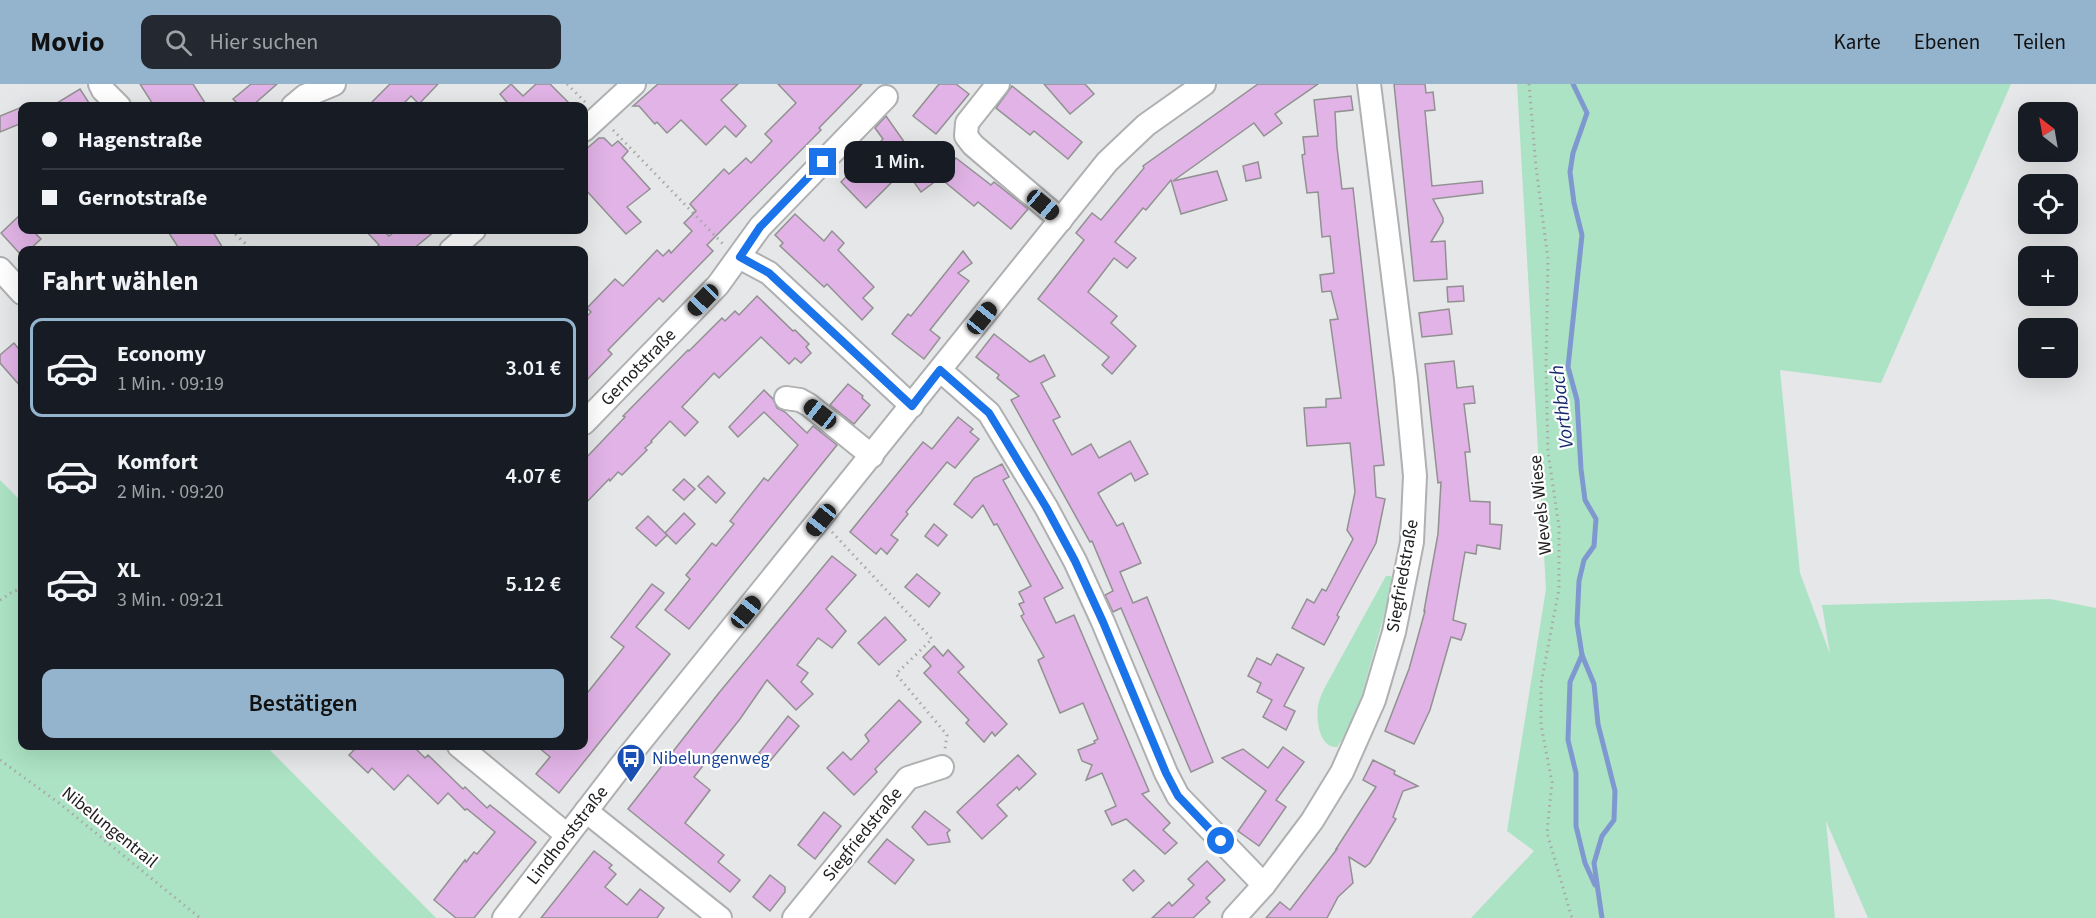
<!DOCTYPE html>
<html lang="de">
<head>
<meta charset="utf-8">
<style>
	:root { --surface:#171b24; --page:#242831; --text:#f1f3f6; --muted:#9ea1a6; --line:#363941; --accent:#94b4ce }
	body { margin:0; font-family:"Source Sans 3",sans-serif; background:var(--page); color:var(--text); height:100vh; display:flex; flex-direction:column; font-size:22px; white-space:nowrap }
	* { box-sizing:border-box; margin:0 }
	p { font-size:20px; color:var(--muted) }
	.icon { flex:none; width:33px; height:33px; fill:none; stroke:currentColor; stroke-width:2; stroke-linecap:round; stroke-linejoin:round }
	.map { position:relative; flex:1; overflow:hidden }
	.panel { position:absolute; left:18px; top:162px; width:570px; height:504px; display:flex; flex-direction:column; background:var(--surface); border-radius:12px; box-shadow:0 6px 24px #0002 }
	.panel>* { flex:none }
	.top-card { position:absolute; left:18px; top:18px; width:570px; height:132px; border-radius:12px; box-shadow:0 6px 24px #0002; display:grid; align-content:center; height:132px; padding:0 24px; background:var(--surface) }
	.needle { width:39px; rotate:329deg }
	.controls { position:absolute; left:2018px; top:18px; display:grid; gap:12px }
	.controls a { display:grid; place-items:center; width:60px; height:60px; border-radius:12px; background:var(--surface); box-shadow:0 6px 24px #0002; font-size:30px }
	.end { position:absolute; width:27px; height:27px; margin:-14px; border:8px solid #1a73e8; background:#fff; box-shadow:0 0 0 3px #fff }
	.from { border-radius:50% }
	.bubble { position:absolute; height:42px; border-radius:12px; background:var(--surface); box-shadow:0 6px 24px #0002; font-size:20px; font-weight:600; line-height:42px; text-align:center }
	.car { position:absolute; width:18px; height:36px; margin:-18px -9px; border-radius:8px; box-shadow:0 0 4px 2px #0007; background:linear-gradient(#222 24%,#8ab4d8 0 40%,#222 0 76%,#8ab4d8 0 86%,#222 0) }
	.top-card b { display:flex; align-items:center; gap:21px; height:57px; font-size:22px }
	.top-card b+b { border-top:2px solid var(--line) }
	.top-card i { width:15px; height:15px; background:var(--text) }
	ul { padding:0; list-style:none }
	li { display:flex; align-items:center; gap:18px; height:99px; margin:0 12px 9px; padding:0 12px; border:3px solid transparent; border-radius:12px }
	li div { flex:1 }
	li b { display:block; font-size:22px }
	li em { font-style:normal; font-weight:600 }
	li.current { border-color:var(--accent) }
	li>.icon { width:54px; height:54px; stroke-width:1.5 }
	h2 { padding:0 24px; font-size:27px; line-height:72px }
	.primary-button { display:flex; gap:12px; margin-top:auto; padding:12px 24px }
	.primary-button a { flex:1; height:69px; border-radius:12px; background:var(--accent); color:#111; font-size:24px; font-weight:600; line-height:69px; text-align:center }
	header { display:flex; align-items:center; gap:36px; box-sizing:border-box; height:84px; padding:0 30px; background:var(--accent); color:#111 }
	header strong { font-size:28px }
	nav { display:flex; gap:33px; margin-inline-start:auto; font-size:21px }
	.search { width:420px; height:54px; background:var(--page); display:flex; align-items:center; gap:15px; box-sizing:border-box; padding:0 21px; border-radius:12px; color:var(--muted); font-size:22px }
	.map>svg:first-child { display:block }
	.green { fill:#ace3c4 }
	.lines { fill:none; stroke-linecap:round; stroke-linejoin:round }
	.stream { stroke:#7f99d0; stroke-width:5 }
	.building { fill:#e1b3e6; stroke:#929192; stroke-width:1.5 }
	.minor-casing { stroke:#afb0b1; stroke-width:26 }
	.path { stroke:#a8a8a9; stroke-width:3; stroke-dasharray:1.5 4.5; stroke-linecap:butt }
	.minor { stroke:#fff; stroke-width:22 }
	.route { stroke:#1a73e8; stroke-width:8 }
	.labels { text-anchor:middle; stroke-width:4.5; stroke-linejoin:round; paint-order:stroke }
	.street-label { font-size:18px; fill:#212121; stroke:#fff }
	.transit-label { font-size:18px; fill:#164399; stroke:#fff; text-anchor:start }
	.water-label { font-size:20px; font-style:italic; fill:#142c6d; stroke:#fff }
</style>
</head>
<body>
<header>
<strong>Movio</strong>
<div class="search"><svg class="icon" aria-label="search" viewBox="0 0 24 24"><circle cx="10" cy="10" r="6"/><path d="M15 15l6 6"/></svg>Hier suchen</div>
<nav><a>Karte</a><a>Ebenen</a><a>Teilen</a></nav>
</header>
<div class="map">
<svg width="2096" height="834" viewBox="0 0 2096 834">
	<rect width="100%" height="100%" fill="#e6e7e8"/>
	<!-- green -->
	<g class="green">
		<path d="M1517 0H2011L1881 299 1780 286 1800 489 1830 570 1822 521 2050 515 2096 524V834H1868L1826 737 1835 834H1471L1534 767 1507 747 1546 505Z"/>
		<path d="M0 396 22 418V662H266L436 834H0Z"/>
		<path d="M1386 492H1391L1393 499 1361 614C1356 631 1348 648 1337 663 1319 664 1316 636 1318 622 1319 616 1322 609 1325 603Z"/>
	</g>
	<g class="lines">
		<!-- stream -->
		<g class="stream">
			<path d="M1573 0 1587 29 1573 69 1570 88 1574 119 1582 151 1568 283 1577 316 1581 385 1585 416 1596 435 1594 462 1584 476 1579 497 1577 539 1582 571 1594 600 1598 640 1615 707 1614 736 1602 752 1594 779 1602 834"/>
			<path d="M1582 571 1570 598 1568 656 1576 689V742L1585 779 1595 801"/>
		</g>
	</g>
	<!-- building -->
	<g class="building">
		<path d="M140 0H193L207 22H154Z"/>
		<path d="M251 0H277L252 22H240L233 15Z"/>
		<path d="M390 0H438L419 20 411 12 401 22H368Z"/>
		<path d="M511 0 523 12 536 0H550L572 22H510L500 10Z"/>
		<path d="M658 0H738L721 16 746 42 736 53 725 42 706 61 681 36 667 49 657 38 655 40 653 38 639 22H633Z"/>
		<path d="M778 0H862L819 44 821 46 707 161 713 167 663 218 659 214 608 266 612 270 584 299V235L591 228 587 224 615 195 623 202 657 166 663 172 669 166 671 169 692 147 684 139 696 127 690 120 724 85 729 90 746 74 751 79 772 57 765 50 796 19Z"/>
		<path d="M939 0H956L969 10 936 50 913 32Z"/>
		<path d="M1044 0H1085L1094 10 1070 30Z"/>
		<path d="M1258 0H1318L1275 30 1282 39 1264 52 1254 39 1173 97 1217 87 1227 116 1181 130 1171 96 1146 126 1143 124 1115 158 1136 174 1127 184 1114 174 1088 208 1117 232 1111 239 1136 262 1112 290 1102 281 1109 273 1038 215 1084 156 1076 149 1092 129 1101 136 1144 84 1143 82Z"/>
		<path d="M1394 0H1425L1426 9 1433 8 1435 26 1425 27 1432 102 1482 97 1483 109 1433 115 1443 134V138L1431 158 1445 157 1447 195 1414 197Z"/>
		<path d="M1012 2 1082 58 1068 75 1034 47 1030 51 996 24Z"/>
		<path d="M80 5 91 22H52Z"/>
		<path d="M1351 12 1353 26 1335 28 1337 63 1342 105 1353 104 1384 381 1374 382 1376 413 1385 415 1376 459 1337 531 1339 533 1324 561 1292 544 1307 515 1314 519 1322 505 1326 507 1353 455 1347 446 1355 408 1350 359 1307 362 1304 324 1326 323V315L1341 314 1330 236 1338 235 1331 207 1322 208 1320 191 1334 189 1330 152 1322 153 1318 108 1307 109 1302 71 1305 70 1303 53 1318 52 1314 16Z"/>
		<path d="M22 23V39L0 48V32Z"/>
		<path d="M886 32 933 99 921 108 906 87 897 96 895 95 866 124 841 98 883 55 875 44Z"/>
		<path d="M599 54H604L612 62 618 57 628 67 622 74 650 105 627 123 641 138 626 150 584 104V67Z"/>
		<path d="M956 74 991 101 994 98 1028 125 1011 145 978 118 974 122 940 94Z"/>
		<path d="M1258 78 1261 94 1246 97 1243 82Z"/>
		<path d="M22 129V146H32L41 155 29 166H22V172L1 149Z"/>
		<path d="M795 130 824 157 832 147 844 159 838 166 874 203 863 214 873 224 862 236 827 200 824 203 780 162 783 159 775 151Z"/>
		<path d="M167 146H212L224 166H180Z"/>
		<path d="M365 146H383L389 152 397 146H436L412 166H373L379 161Z"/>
		<path d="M963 167 972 179 958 189 969 197 930 246 940 254 924 275 892 250 908 230 911 232Z"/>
		<path d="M1463 202 1464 217 1448 218 1447 203Z"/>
		<path d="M757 212 793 247 795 246 809 260 806 263 811 269 801 279 795 274 789 280 761 253 719 294 714 289 682 323 698 338 685 352 670 337 651 357 652 358 645 364 647 366 622 391 618 388 610 397 609 395 584 421V376L625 333 623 332 629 326 688 266 689 267 722 234 725 237 735 227 739 231Z"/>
		<path d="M1449 225 1452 250 1422 253 1419 229Z"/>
		<path d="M994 250 1030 278 1044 271 1055 292 1041 299 1060 333 1053 336 1072 371 1091 360 1099 374 1130 357 1148 390 1135 397 1131 389 1098 409 1117 442 1123 439 1141 479 1120 488 1133 519 1147 513 1213 678 1191 688 1121 524 1113 528 1105 511 1113 507 1092 457 1090 458 1011 316 1019 312 997 294 999 291 976 273Z"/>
		<path d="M14 259 22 269V304L0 279V271Z"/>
		<path d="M1454 277 1457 304 1473 302 1475 319 1464 320 1470 368H1465L1470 417 1490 418V440L1502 441 1500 465 1477 461 1476 470 1465 468 1453 536 1466 540 1464 548 1461 556 1451 553 1430 626 1414 660 1385 647 1409 585 1425 527H1424L1438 450 1441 398 1438 399 1425 280Z"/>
		<path d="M848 300 863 312 862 314 870 321 854 340 830 321Z"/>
		<path d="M764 306 773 315 777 324 785 328 807 349 813 342 837 361 689 545 665 526 690 495 686 491 696 479 712 459 716 462 734 440 730 437 764 394 768 397 798 361 764 328 738 353 729 343Z"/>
		<path d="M958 333 973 345 970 348 979 355 955 384 947 378 906 428 908 430 891 451 898 456 887 470 881 464 876 470 850 448 923 358 932 365Z"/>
		<path d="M1002 380 1009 393 1003 396 1063 504 1044 514 1056 539 1074 531 1149 707 1142 710 1170 739 1163 746 1177 759 1165 770 1126 735 1112 741 1105 727 1116 722 1102 689 1086 696 1092 681 1082 677 1078 666 1095 659 1094 657 1098 655 1083 619 1060 629 1038 576 1044 573 1021 532 1024 530 1019 520 1024 518 1019 508 1031 502 997 440 994 441 983 421 972 434 954 420 974 394Z"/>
		<path d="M708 392 725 409 716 419 698 402Z"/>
		<path d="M684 395 695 405 684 416 673 406Z"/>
		<path d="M684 429 695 440 676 460 665 449Z"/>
		<path d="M648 432 667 451 656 462 636 444Z"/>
		<path d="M934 440 947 451 938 462 925 452Z"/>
		<path d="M832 472 856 491 826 525 846 547 832 564 818 554 797 581 808 589 801 598 813 610 796 626 767 596 740 635 694 693 710 706 685 739 724 771 718 778 740 796 730 808 628 725 718 610Z"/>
		<path d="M917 490 940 509 929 523 905 503Z"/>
		<path d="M652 500 664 509 636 543 670 570 559 709 536 690 550 673 537 662H584V613L624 563 611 553Z"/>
		<path d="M885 533 906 556 879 581 858 559Z"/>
		<path d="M934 562 943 572 948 566 964 583 958 588 1007 640 995 652 992 648 984 658 966 639 969 636 924 589 931 582 923 573Z"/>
		<path d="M1277 570 1304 584 1284 622 1295 627 1286 646 1263 633 1272 616 1257 608 1261 599 1248 592 1257 574 1271 581Z"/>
		<path d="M899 616 921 638 875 685 877 688 854 711 827 684 843 668 851 676 869 657 865 651Z"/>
		<path d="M788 632 799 642 770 677 759 669Z"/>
		<path d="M358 662H413L425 674 428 671 463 705 465 703 487 724 490 721 536 758 474 834H456L434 816 465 776 466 778 474 768 477 770 495 748 467 725 465 726 448 709 438 720 408 691 394 706 372 684 368 689 349 671Z"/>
		<path d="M1283 663 1304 678 1276 716 1286 723 1259 762 1238 747 1266 707 1222 674 1243 665 1268 684Z"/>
		<path d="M1018 671 1036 690 1019 706 1017 703 997 721 1007 732 982 755 957 728Z"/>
		<path d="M1373 676 1395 687 1394 690 1418 702 1403 707 1393 733 1396 735 1370 779 1365 783 1349 773 1353 799 1338 813 1327 834H1266L1280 818 1290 826 1337 765H1336L1376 703 1363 696Z"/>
		<path d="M925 727 950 746 947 749 950 758 928 761 912 743Z"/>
		<path d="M824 728 841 742 815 775 798 761Z"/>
		<path d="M887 755 914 776 895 800 868 778Z"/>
		<path d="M594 767 612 781 609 784 616 790 605 803 627 821 640 805 664 824 657 834H541Z"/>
		<path d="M1207 777 1225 796 1206 814 1210 818 1193 834H1152L1169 818 1172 822 1194 801 1188 795Z"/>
		<path d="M1134 786 1144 797 1133 807 1123 796Z"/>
		<path d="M770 791 785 803V808L770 827 753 813Z"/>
	</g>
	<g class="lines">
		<!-- minor casing -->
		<g class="minor-casing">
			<g id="minor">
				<path d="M100 0 103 6 119 22"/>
				<path d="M998 0 967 39 966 52 973 61 1061 136"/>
				<path d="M293 22 305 12 334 0"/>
				<path d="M584 46 634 0"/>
				<path d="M451 166 474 146"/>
				<path d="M739 173 769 189 912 322"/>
				<path d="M0 185 22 209"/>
				<path d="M940 286 989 329 1046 423 1075 477 1103 538 1166 689 1178 712 1264 801"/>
				<path d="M786 314 800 316 809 321 872 372"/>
				<path d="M584 339 718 201 760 143 886 13"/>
				<path d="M459 662 567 751"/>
				<path d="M586 727 720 834"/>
				<path d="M504 834 620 683 1107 78 1146 41 1204 0"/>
				<path d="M794 834 908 694 942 683"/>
				<path d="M1234 834 1264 801 1312 737 1342 688 1374 616 1394 548 1412 458 1415 392 1406 295 1369 0"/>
			</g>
		</g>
		<!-- path -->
		<g class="path">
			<path d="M567 0 585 18"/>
			<path d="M1529 0 1536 83 1548 175 1546 283 1548 368 1559 443V505L1541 600V641L1552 698 1547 749 1572 834"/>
			<path d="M613 46 723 160"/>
			<path d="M231 146 252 166"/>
			<path d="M832 448 932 555 896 590 947 651 945 665"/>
			<path d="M0 516 14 507 22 505"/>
			<path d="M0 676 59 719 200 834"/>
		</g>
		<!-- minor -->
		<use href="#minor" class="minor"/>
	</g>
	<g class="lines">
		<!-- route -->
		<path class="route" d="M823 78 760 143 740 173 769 189 912 322 940 286 989 329 1046 423 1075 477 1103 538 1166 689 1178 712 1221 757"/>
	</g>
	<!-- icons -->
	<defs>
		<g id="bus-pin" transform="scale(1.5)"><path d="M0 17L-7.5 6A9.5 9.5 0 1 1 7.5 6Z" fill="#1a4fb4" stroke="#fff"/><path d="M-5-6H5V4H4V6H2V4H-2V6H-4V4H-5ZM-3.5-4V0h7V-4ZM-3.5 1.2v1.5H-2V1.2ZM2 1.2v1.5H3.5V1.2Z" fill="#fff"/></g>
	</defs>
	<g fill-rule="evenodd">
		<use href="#bus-pin" x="631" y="674"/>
	</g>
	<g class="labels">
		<!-- street labels -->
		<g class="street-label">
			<text transform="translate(638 283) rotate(-46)" y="6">Gernotstraße</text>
			<text transform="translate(1540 421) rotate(-96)" y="6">Wevels Wiese</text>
			<text transform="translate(1402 492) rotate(-80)" y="6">Siegfriedstraße</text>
			<text transform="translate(110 743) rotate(39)" y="6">Nibelungentrail</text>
			<text transform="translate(862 750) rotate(-51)" y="6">Siegfriedstraße</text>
			<text transform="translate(567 751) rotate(-52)" y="6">Lindhorststraße</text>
		</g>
		<!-- transit labels -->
		<g class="transit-label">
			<text x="652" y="680">Nibelungenweg</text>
		</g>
		<!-- water labels -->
		<g class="water-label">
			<text transform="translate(1561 323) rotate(-97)" y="7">Vorthbach</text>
		</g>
	</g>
</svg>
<div class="controls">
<a><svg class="needle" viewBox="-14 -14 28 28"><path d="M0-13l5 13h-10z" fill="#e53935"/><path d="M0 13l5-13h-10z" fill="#9ea1a6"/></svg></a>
<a><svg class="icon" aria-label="locate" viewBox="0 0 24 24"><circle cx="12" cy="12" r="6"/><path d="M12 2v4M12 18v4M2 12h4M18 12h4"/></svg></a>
<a>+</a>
<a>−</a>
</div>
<i class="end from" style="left:1221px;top:757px"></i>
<i class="end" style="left:823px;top:78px"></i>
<div class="bubble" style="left:844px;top:57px;width:111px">1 Min.</div>
<i class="car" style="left:1043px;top:121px;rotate:130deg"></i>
<i class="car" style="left:703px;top:216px;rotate:224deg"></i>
<i class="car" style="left:982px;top:234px;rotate:39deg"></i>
<i class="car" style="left:820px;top:330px;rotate:308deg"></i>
<i class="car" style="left:821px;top:436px;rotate:219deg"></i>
<i class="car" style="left:746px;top:528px;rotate:39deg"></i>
<div class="top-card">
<b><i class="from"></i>Hagenstraße</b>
<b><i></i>Gernotstraße</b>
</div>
<section class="panel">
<h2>Fahrt wählen</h2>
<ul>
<li class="current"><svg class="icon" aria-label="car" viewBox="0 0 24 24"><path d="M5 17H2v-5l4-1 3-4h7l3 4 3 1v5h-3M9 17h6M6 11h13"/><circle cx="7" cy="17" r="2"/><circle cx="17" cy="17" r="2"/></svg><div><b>Economy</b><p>1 Min. · 09:19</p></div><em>3.01 €</em></li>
<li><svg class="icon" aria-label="car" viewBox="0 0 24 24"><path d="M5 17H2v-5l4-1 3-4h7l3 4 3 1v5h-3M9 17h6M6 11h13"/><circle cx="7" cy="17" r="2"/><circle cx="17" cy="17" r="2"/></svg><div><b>Komfort</b><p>2 Min. · 09:20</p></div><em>4.07 €</em></li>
<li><svg class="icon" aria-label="car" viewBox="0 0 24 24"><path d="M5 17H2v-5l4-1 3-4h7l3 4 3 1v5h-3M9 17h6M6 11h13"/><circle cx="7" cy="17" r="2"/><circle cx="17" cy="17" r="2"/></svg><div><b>XL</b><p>3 Min. · 09:21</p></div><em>5.12 €</em></li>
</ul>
<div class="primary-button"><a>Bestätigen</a></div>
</section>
</div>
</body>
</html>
